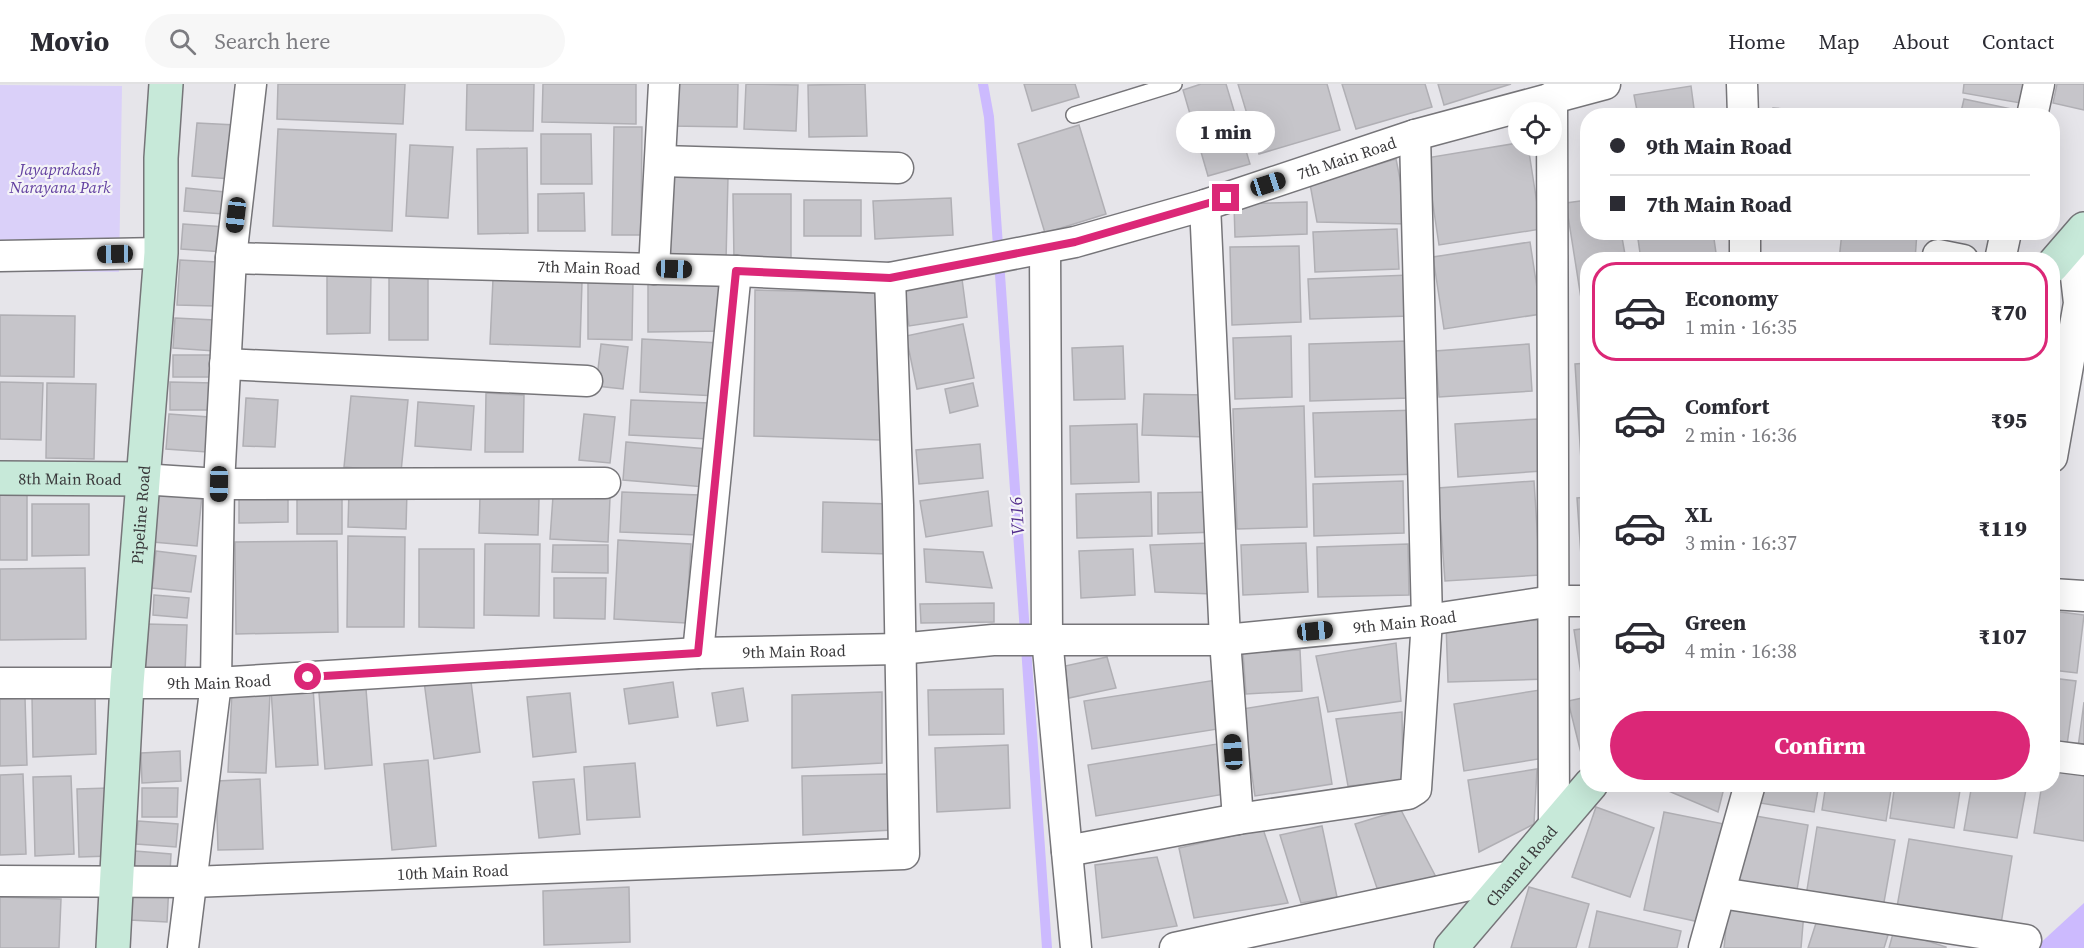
<!DOCTYPE html>
<html lang="en">
<head>
<meta charset="utf-8">
<style>
	:root { --surface:#fff; --page:#f7f7f7; --text:#2b2b33; --muted:#7c7c81; --line:#e1e1e2; --accent:#db2777 }
	body { margin:0; font-family:"Source Serif 4",serif; background:var(--page); color:var(--text); height:100vh; display:flex; flex-direction:column; font-size:22px; white-space:nowrap }
	* { box-sizing:border-box; margin:0 }
	p { font-size:20px; color:var(--muted) }
	.icon { flex:none; width:33px; height:33px; fill:none; stroke:currentColor; stroke-width:2; stroke-linecap:round; stroke-linejoin:round }
	.map { position:relative; flex:1; overflow:hidden }
	.drawer { position:absolute; left:1580px; top:168px; width:480px; height:540px; display:flex; flex-direction:column; background:var(--surface); border-radius:24px; box-shadow:0 6px 24px #0002 }
	.drawer>* { flex:none }
	.banner { position:absolute; left:1580px; top:24px; width:480px; height:132px; border-radius:24px; box-shadow:0 6px 24px #0002; display:grid; align-content:center; height:132px; padding:0 30px; background:var(--surface) }
	.controls { position:absolute; left:1508px; top:18px; display:grid; gap:12px }
	.controls a { display:grid; place-items:center; width:54px; height:54px; border-radius:50%; background:var(--surface); box-shadow:0 6px 24px #0002; font-size:30px }
	.end { position:absolute; width:27px; height:27px; margin:-14px; border:8px solid #db2777; background:#fff; box-shadow:0 0 0 3px #fff }
	.from { border-radius:50% }
	.bubble { position:absolute; height:42px; border-radius:21px; background:var(--surface); box-shadow:0 6px 24px #0002; font-size:20px; font-weight:800; line-height:42px; text-align:center }
	.car { position:absolute; width:18px; height:36px; margin:-18px -9px; border-radius:8px; box-shadow:0 0 4px 2px #0007; background:linear-gradient(#222 24%,#8ab4d8 0 40%,#222 0 76%,#8ab4d8 0 86%,#222 0) }
	.banner b { display:flex; align-items:center; gap:21px; height:57px; font-size:22px }
	.banner b+b { border-top:2px solid var(--line) }
	.banner i { width:15px; height:15px; background:var(--text) }
	ul { padding:10px 0 0; list-style:none }
	li { display:flex; align-items:center; gap:18px; height:99px; margin:0 12px 9px; padding:0 18px; border:3px solid transparent; border-radius:24px }
	li div { flex:1 }
	li b { display:block; font-size:22px }
	li em { font-style:normal; font-weight:800 }
	li.current { border-color:var(--accent) }
	li>.icon { width:54px; height:54px; stroke-width:1.5 }
	.cta { display:flex; gap:12px; margin-top:auto; padding:12px 30px }
	.cta a { flex:1; height:69px; border-radius:36px; background:var(--accent); color:#fff; font-size:24px; font-weight:800; line-height:69px; text-align:center }
	header { display:flex; align-items:center; gap:36px; box-sizing:border-box; height:84px; padding:0 30px; background:var(--surface); border-bottom:2px solid var(--line) }
	header strong { font-size:28px }
	nav { display:flex; gap:33px; margin-inline-start:auto; font-size:21px }
	.search { width:420px; height:54px; background:var(--page); display:flex; align-items:center; gap:15px; box-sizing:border-box; padding:0 21px; border-radius:33px; color:var(--muted); font-size:22px }
	.map>svg:first-child { display:block }
	.green { fill:#dad0f9 }
	.water { fill:#ccbafe }
	.lines { fill:none; stroke-linecap:round; stroke-linejoin:round }
	.stream { stroke:#ccbafe; stroke-width:10 }
	.building { fill:#c6c5ca; stroke:#b0afb4; stroke-width:1.5 }
	.lane-casing { stroke:#767579; stroke-width:18 }
	.street-casing { stroke:#767579; stroke-width:33 }
	.secondary-casing { stroke:#767579; stroke-width:36 }
	.lane { stroke:#fff; stroke-width:15 }
	.street { stroke:#fff; stroke-width:30 }
	.secondary { stroke:#c7e9d9; stroke-width:33 }
	.route { stroke:#db2777; stroke-width:8 }
	.labels { text-anchor:middle; stroke-width:4.5; stroke-linejoin:round; paint-order:stroke }
	.street-label { font-size:16px; fill:#3a393b; stroke:#f4f3f7 }
	.park-label { font-size:16px; font-style:italic; fill:#6240a0; stroke:#f4f3f7 }
	.water-label { font-size:18px; font-style:italic; fill:#522d8c; stroke:#f4f3f7 }
</style>
</head>
<body>
<header>
<strong>Movio</strong>
<div class="search"><svg class="icon" aria-label="search" viewBox="0 0 24 24"><circle cx="10" cy="10" r="6"/><path d="M15 15l6 6"/></svg>Search here</div>
<nav><a>Home</a><a>Map</a><a>About</a><a>Contact</a></nav>
</header>
<div class="map">
<svg width="2084" height="864" viewBox="0 0 2084 864">
	<rect width="100%" height="100%" fill="#e6e5ea"/>
	<!-- green -->
	<path class="green" d="M0 1 122 2 119 188 0 187Z"/>
	<!-- water -->
	<path class="water" d="M2084 819V864H2035Z"/>
	<g class="lines">
		<!-- stream -->
		<path class="stream" d="M983 0 989 33 1047 864"/>
	</g>
	<!-- building -->
	<g class="building">
		<path d="M278 0H405L403 40 277 35Z"/>
		<path d="M467 0H534L533 47 466 46Z"/>
		<path d="M543 0H636V40L542 38Z"/>
		<path d="M671 0H738L737 43 670 42Z"/>
		<path d="M746 0 798 1 796 47 744 45Z"/>
		<path d="M865 0 867 52 809 53 808 1Z"/>
		<path d="M1024 0H1075L1079 13 1032 27Z"/>
		<path d="M1201 0H1226L1250 80 1208 92 1183 6Z"/>
		<path d="M1238 0H1327L1340 46 1259 70Z"/>
		<path d="M1342 0H1425L1432 23 1356 45Z"/>
		<path d="M1438 0H1511L1444 21Z"/>
		<path d="M1964 0H2029L2026 20 1963 9Z"/>
		<path d="M2057 0H2084V26L2053 19Z"/>
		<path d="M1691 2 1695 32H1638L1634 11Z"/>
		<path d="M1964 15 2021 27 2019 32H1960Z"/>
		<path d="M1773 24 1848 30V32H1773Z"/>
		<path d="M197 39 236 41 231 95 192 92Z"/>
		<path d="M1079 41 1106 130 1045 149 1018 60Z"/>
		<path d="M614 43H642L641 151H612Z"/>
		<path d="M278 45 396 50 392 147 273 142Z"/>
		<path d="M541 50H591L592 100H541Z"/>
		<path d="M1518 59V62H1528L1541 145 1439 161 1426 74Z"/>
		<path d="M410 61 453 63 448 134 406 132Z"/>
		<path d="M527 64 528 149 478 150 477 65Z"/>
		<path d="M1396 75 1409 140 1317 138 1310 100Z"/>
		<path d="M667 92 728 93 726 177 665 175Z"/>
		<path d="M186 104 225 108 223 130 184 127Z"/>
		<path d="M584 109 585 147H538V110Z"/>
		<path d="M733 110H791V177H734Z"/>
		<path d="M951 114 953 151 875 155 873 117Z"/>
		<rect x="804" y="116" width="57" height="36"/>
		<path d="M1587 116V148H1621L1626 176H1587L1586 246 1566 119Z"/>
		<path d="M1307 118V150L1235 153 1234 120Z"/>
		<path d="M183 140 226 143 224 168 181 165Z"/>
		<path d="M1397 145 1399 185 1315 188 1313 148Z"/>
		<path d="M1637 148H1713L1717 176H1641Z"/>
		<path d="M1842 148H1917L1915 176H1839Z"/>
		<path d="M1530 158 1541 230 1444 245 1433 173Z"/>
		<path d="M1299 162 1301 238 1232 241 1230 163Z"/>
		<path d="M180 176 217 178 215 222 177 221Z"/>
		<path d="M1410 191 1411 232 1310 235 1308 195Z"/>
		<path d="M327 192H371L370 249 327 250Z"/>
		<rect x="389" y="192" width="39" height="64"/>
		<path d="M493 195 582 198 580 263 490 260Z"/>
		<path d="M648 195H725V247L648 248Z"/>
		<path d="M962 195 967 233 909 242 904 204Z"/>
		<path d="M588 196H633L632 256 588 255Z"/>
		<path d="M755 206 880 209 881 356 754 352Z"/>
		<path d="M0 231 75 232 74 293 0 292Z"/>
		<path d="M175 234 215 236 214 267 173 264Z"/>
		<path d="M963 240 974 294 917 305 906 252Z"/>
		<path d="M1291 252 1292 313 1235 315 1233 254Z"/>
		<path d="M642 255 720 259 717 312 640 308Z"/>
		<path d="M1408 257 1410 314 1310 317 1309 260Z"/>
		<path d="M601 260 628 263 623 305 596 302Z"/>
		<path d="M1529 260 1532 307 1439 313 1435 267Z"/>
		<path d="M1123 262 1125 315 1074 316 1072 264Z"/>
		<rect x="173" y="271" width="43" height="22"/>
		<path d="M1587 279V408H1583L1575 280Z"/>
		<path d="M0 298 43 299 41 356 0 355Z"/>
		<path d="M170 298 214 299V326H170Z"/>
		<path d="M47 299 96 300 94 375 46 374Z"/>
		<path d="M973 299 978 322 950 329 945 305Z"/>
		<path d="M486 309 524 311 523 368H485Z"/>
		<path d="M1144 310 1208 311 1207 353 1142 351Z"/>
		<path d="M351 312 408 316 401 388 344 383Z"/>
		<path d="M246 314 278 316 275 363 243 362Z"/>
		<path d="M631 316 710 319 709 355 629 351Z"/>
		<path d="M418 318 474 322 471 366 415 362Z"/>
		<path d="M1304 322 1307 443 1237 445 1233 325Z"/>
		<path d="M1419 326 1421 390 1315 393 1313 329Z"/>
		<path d="M169 330 209 333 207 368 166 365Z"/>
		<path d="M584 330 615 333 610 379 579 376Z"/>
		<path d="M1538 335 1542 387 1458 393 1455 340Z"/>
		<path d="M1137 340 1139 398 1071 400 1070 342Z"/>
		<path d="M626 358 708 365 705 403 623 396Z"/>
		<path d="M980 360 983 394 919 400 916 366Z"/>
		<path d="M1403 397 1404 449 1314 452 1313 400Z"/>
		<path d="M1534 397 1540 491 1445 497 1438 404Z"/>
		<rect x="0" y="404" width="27" height="72"/>
		<path d="M239 405H288V438L239 439Z"/>
		<path d="M349 405 407 406 406 445 348 443Z"/>
		<path d="M157 407 202 411 197 462 153 458Z"/>
		<path d="M988 407 992 442 926 453 920 417Z"/>
		<path d="M622 408 699 411 698 451 620 448Z"/>
		<path d="M1151 408 1152 452 1077 454 1076 410Z"/>
		<path d="M1215 408 1217 448 1158 450V409Z"/>
		<rect x="297" y="409" width="45" height="41"/>
		<path d="M553 412 610 414 608 458 550 455Z"/>
		<path d="M480 413 539 415 538 451 479 449Z"/>
		<path d="M1587 413V486H1582L1577 414Z"/>
		<path d="M823 418 891 420 889 470 822 468Z"/>
		<path d="M32 420H89V471L32 472Z"/>
		<path d="M348 452 405 453 404 543H347Z"/>
		<path d="M618 456 691 460 686 539 614 535Z"/>
		<path d="M337 457 338 548 236 550 235 458Z"/>
		<path d="M1213 459 1214 510 1155 508 1150 461Z"/>
		<path d="M1306 459 1308 508 1243 511 1241 461Z"/>
		<path d="M485 460H540L539 532 484 531Z"/>
		<path d="M1408 460 1409 511 1318 513 1317 463Z"/>
		<path d="M553 461H608V489L552 488Z"/>
		<path d="M419 465H474V544L419 543Z"/>
		<path d="M924 465 983 468 992 504 926 498Z"/>
		<path d="M1133 465 1135 511 1081 514 1079 467Z"/>
		<path d="M156 467 196 472 191 508 152 504Z"/>
		<path d="M85 484 86 555 0 556V485Z"/>
		<path d="M554 494H606L605 535 554 534Z"/>
		<path d="M154 511 189 514 187 534 153 531Z"/>
		<path d="M994 519V538L921 539 920 520Z"/>
		<path d="M2052 527 2084 531 2077 589 2052 586Z"/>
		<path d="M1545 536 1547 595 1448 598 1446 539Z"/>
		<path d="M146 540 187 541 185 588 145 586Z"/>
		<path d="M1587 544V595L1582 596 1574 546Z"/>
		<path d="M1396 559 1401 617 1328 628 1316 572Z"/>
		<path d="M1300 566 1302 607 1246 610 1243 569Z"/>
		<path d="M1107 573 1116 604 1069 614 1065 582Z"/>
		<path d="M470 590 480 668 434 675 424 597Z"/>
		<path d="M2052 594 2076 597 2066 668 2052 666Z"/>
		<path d="M1216 596 1224 644 1092 665 1084 617Z"/>
		<path d="M673 598 678 633 629 640 624 605Z"/>
		<path d="M313 603 318 681 276 683 271 605Z"/>
		<path d="M743 604 748 637 717 642 712 609Z"/>
		<path d="M366 605 372 681 325 685 319 609Z"/>
		<path d="M1003 605 1004 650 929 651 928 606Z"/>
		<path d="M1540 606 1551 673 1464 687 1454 620Z"/>
		<path d="M232 608 270 610 266 689 228 688Z"/>
		<path d="M882 608V679L792 684V611Z"/>
		<path d="M570 609 576 668 533 673 527 613Z"/>
		<path d="M95 610 96 670 33 673 32 613Z"/>
		<path d="M1318 613 1332 700 1255 712 1242 625Z"/>
		<path d="M1587 613V677L1584 681 1568 617Z"/>
		<path d="M25 614 27 681 0 682V615Z"/>
		<path d="M2084 618V672L2077 671Z"/>
		<path d="M1402 628 1403 697 1348 702 1336 635Z"/>
		<path d="M1217 660 1225 710 1096 732 1088 681Z"/>
		<path d="M1008 661 1010 724 937 728 935 664Z"/>
		<path d="M180 667 181 697 142 699 141 669Z"/>
		<path d="M428 676 436 762 392 766 384 680Z"/>
		<path d="M635 679 640 733 587 736 584 683Z"/>
		<path d="M1537 685 1534 740 1479 768 1468 696Z"/>
		<path d="M2052 685 2084 690V757L2034 749 2042 700H2052Z"/>
		<path d="M23 690 26 770 0 771V691Z"/>
		<path d="M887 690 892 746 803 751 802 692Z"/>
		<path d="M71 692 74 770 35 772 33 693Z"/>
		<path d="M260 695 263 765 218 766 216 697Z"/>
		<path d="M574 695 580 750 539 754 533 698Z"/>
		<path d="M1652 700H1725L1718 728Z"/>
		<path d="M1760 700H1819L1814 728 1754 718Z"/>
		<path d="M1826 700H1892L1886 737 1822 726Z"/>
		<path d="M1895 700H1961L1954 744 1890 734Z"/>
		<path d="M1972 700H2027L2017 754 1964 746Z"/>
		<path d="M109 704 111 772 79 773 77 705Z"/>
		<path d="M142 704H178L177 733H142Z"/>
		<path d="M1596 723 1654 744 1630 813 1572 793Z"/>
		<path d="M1401 726 1438 797 1378 807 1355 740Z"/>
		<path d="M1664 728 1724 740 1704 839 1644 826Z"/>
		<path d="M1750 731 1808 741 1797 806 1739 797Z"/>
		<path d="M138 737 178 740 176 763 136 760Z"/>
		<path d="M1322 742 1337 813 1301 819 1280 751Z"/>
		<path d="M1817 743 1895 756 1883 824 1806 812Z"/>
		<path d="M1263 745 1288 819 1194 834 1179 764Z"/>
		<path d="M1909 755 2012 772 2001 840 1897 823Z"/>
		<path d="M135 767 171 770 170 789 133 787Z"/>
		<path d="M1157 773 1177 842 1102 854 1095 781Z"/>
		<path d="M133 798 169 800 167 838 130 836Z"/>
		<path d="M629 803 630 858 544 861 543 807Z"/>
		<path d="M1529 803 1589 820 1576 864H1511Z"/>
		<path d="M0 813 61 815 59 864H0Z"/>
		<path d="M1728 823 1804 828 1801 864H1724Z"/>
		<path d="M1597 827 1681 847 1677 864H1589Z"/>
		<path d="M1819 830 1888 851 1884 864H1808Z"/>
		<path d="M1894 846 1946 863V864H1889Z"/>
	</g>
	<g class="lines">
		<!-- lane casing -->
		<g class="lane-casing">
			<path id="lane" d="M1074 31 1174 0"/>
		</g>
		<!-- street casing -->
		<g class="street-casing">
			<g id="street">
				<path d="M1742 0 1743 32"/>
				<path d="M1552 13 1554 743"/>
				<path d="M2032 32 2039 0"/>
				<path d="M661 77 898 84"/>
				<path d="M1745 148V176"/>
				<path d="M1045 164 1047 554 1076 864"/>
				<path d="M1938 171 1963 176"/>
				<path d="M0 172 161 169"/>
				<path id="s1" d="M231 174 736 187 890 194 1075 158 1205 121 1415 51 1605 0"/>
				<path d="M2000 176 2006 148"/>
				<path d="M654 185 664 0"/>
				<path d="M225 280 587 297"/>
				<path d="M2052 373 2079 219 2072 158"/>
				<path d="M141 395 219 400 605 399"/>
				<path d="M2052 510 2084 512"/>
				<path d="M698 569 736 187"/>
				<path id="s2" d="M0 599H216L698 569 899 565 993 556H1225L1427 536 1553 517H1587"/>
				<path d="M2052 672 2084 676"/>
				<path d="M1238 735 1408 710 1416 705 1427 536 1415 51"/>
				<path d="M1067 767 1238 735 1225 556 1205 121"/>
				<path id="s3" d="M0 797 192 798 904 770 898 421 890 194"/>
				<path d="M1721 809 2026 856"/>
				<path d="M183 864 216 599 219 400 231 174 251 0"/>
				<path d="M1175 864 1511 792"/>
				<path d="M1704 864 1750 700"/>
			</g>
		</g>
		<!-- secondary casing -->
		<g class="secondary-casing">
			<g id="secondary">
				<path d="M2052 182 2084 145"/>
				<path id="s4" d="M0 394 141 395"/>
				<path id="s5" d="M113 864 127 600 161 169V74L166 0"/>
				<path id="s6" d="M1451 864 1591 700"/>
			</g>
		</g>
		<!-- lane -->
		<use href="#lane" class="lane"/>
		<!-- street -->
		<use href="#street" class="street"/>
		<!-- secondary -->
		<use href="#secondary" class="secondary"/>
	</g>
	<g class="lines">
		<!-- route -->
		<path class="route" d="M308 593 698 569 736 187 890 194 1075 158 1226 114"/>
	</g>
	<g class="labels">
		<!-- street labels -->
		<g class="street-label">
			<text dy="6" stroke="none"><textPath href="#s1" startOffset="1132">7th Main Road</textPath></text>
			<text dy="6" stroke="none"><textPath href="#s1" startOffset="358">7th Main Road</textPath></text>
			<text dy="6" stroke="none"><textPath href="#s4" startOffset="70">8th Main Road</textPath></text>
			<text dy="6" stroke="none"><textPath href="#s5" startOffset="434">Pipeline Road</textPath></text>
			<text dy="6" stroke="none"><textPath href="#s2" startOffset="1407">9th Main Road</textPath></text>
			<text dy="6" stroke="none"><textPath href="#s2" startOffset="795">9th Main Road</textPath></text>
			<text dy="6" stroke="none"><textPath href="#s2" startOffset="219">9th Main Road</textPath></text>
			<text dy="6" stroke="none"><textPath href="#s6" startOffset="108">Channel Road</textPath></text>
			<text dy="6" stroke="none"><textPath href="#s3" startOffset="453">10th Main Road</textPath></text>
		</g>
		<!-- park labels -->
		<g class="park-label">
			<text x="60" y="91">Jayaprakash<tspan x="60" dy="18">Narayana Park</tspan></text>
		</g>
		<!-- water labels -->
		<g class="water-label">
			<text transform="translate(1017 432) rotate(-94)" y="6">V116</text>
		</g>
	</g>
</svg>
<div class="controls">
<a><svg class="icon" aria-label="locate" viewBox="0 0 24 24"><circle cx="12" cy="12" r="6"/><path d="M12 2v4M12 18v4M2 12h4M18 12h4"/></svg></a>
</div>
<i class="end from" style="left:308px;top:593px"></i>
<i class="end" style="left:1226px;top:114px"></i>
<div class="bubble" style="left:1176px;top:27px;width:99px">1 min</div>
<i class="car" style="left:1268px;top:100px;rotate:72deg"></i>
<i class="car" style="left:236px;top:131px;rotate:187deg"></i>
<i class="car" style="left:115px;top:170px;rotate:269deg"></i>
<i class="car" style="left:674px;top:185px;rotate:92deg"></i>
<i class="car" style="left:219px;top:400px;rotate:181deg"></i>
<i class="car" style="left:1315px;top:547px;rotate:84deg"></i>
<i class="car" style="left:1233px;top:668px;rotate:356deg"></i>
<div class="banner">
<b><i class="from"></i>9th Main Road</b>
<b><i></i>7th Main Road</b>
</div>
<section class="drawer">
<ul>
<li class="current"><svg class="icon" aria-label="car" viewBox="0 0 24 24"><path d="M5 17H2v-5l4-1 3-4h7l3 4 3 1v5h-3M9 17h6M6 11h13"/><circle cx="7" cy="17" r="2"/><circle cx="17" cy="17" r="2"/></svg><div><b>Economy</b><p>1 min · 16:35</p></div><em>₹70</em></li>
<li><svg class="icon" aria-label="car" viewBox="0 0 24 24"><path d="M5 17H2v-5l4-1 3-4h7l3 4 3 1v5h-3M9 17h6M6 11h13"/><circle cx="7" cy="17" r="2"/><circle cx="17" cy="17" r="2"/></svg><div><b>Comfort</b><p>2 min · 16:36</p></div><em>₹95</em></li>
<li><svg class="icon" aria-label="car" viewBox="0 0 24 24"><path d="M5 17H2v-5l4-1 3-4h7l3 4 3 1v5h-3M9 17h6M6 11h13"/><circle cx="7" cy="17" r="2"/><circle cx="17" cy="17" r="2"/></svg><div><b>XL</b><p>3 min · 16:37</p></div><em>₹119</em></li>
<li><svg class="icon" aria-label="car" viewBox="0 0 24 24"><path d="M5 17H2v-5l4-1 3-4h7l3 4 3 1v5h-3M9 17h6M6 11h13"/><circle cx="7" cy="17" r="2"/><circle cx="17" cy="17" r="2"/></svg><div><b>Green</b><p>4 min · 16:38</p></div><em>₹107</em></li>
</ul>
<div class="cta"><a>Confirm</a></div>
</section>
</div>
</body>
</html>
